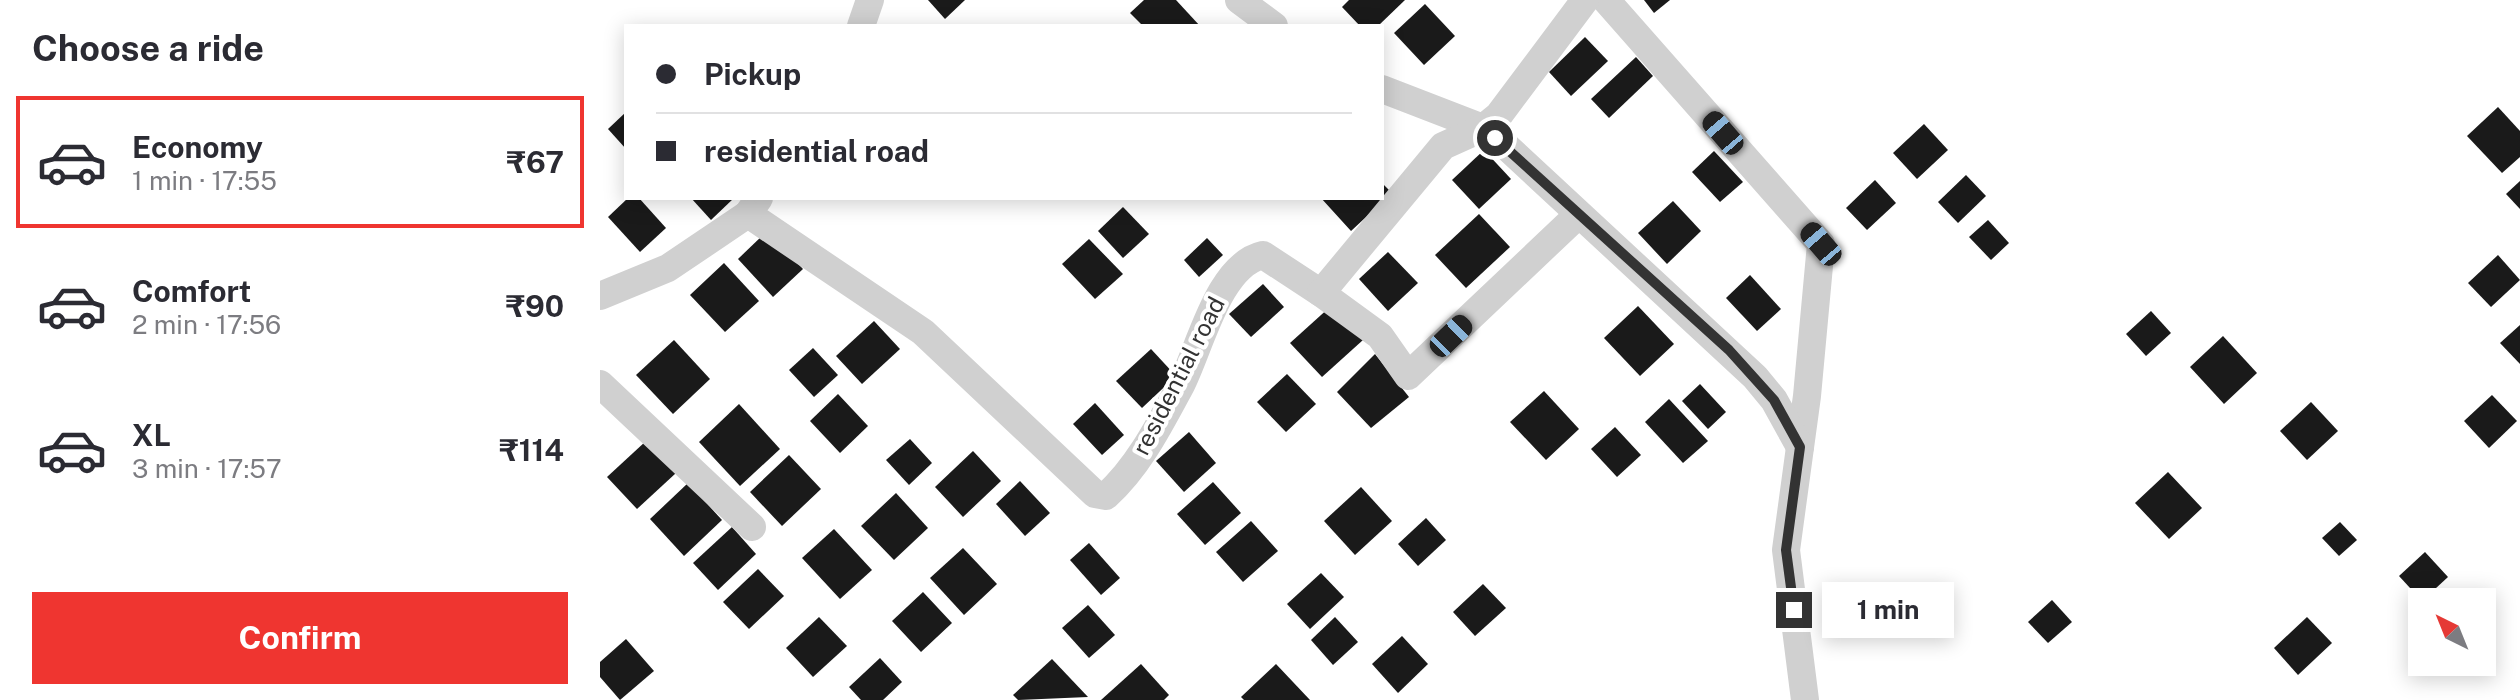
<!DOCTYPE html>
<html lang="en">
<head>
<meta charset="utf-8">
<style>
	:root { --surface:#fff; --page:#f7f7f7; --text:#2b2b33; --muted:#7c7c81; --line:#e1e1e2; --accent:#ef3530 }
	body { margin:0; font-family:"Public Sans",sans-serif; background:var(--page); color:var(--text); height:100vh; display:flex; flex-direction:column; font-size:30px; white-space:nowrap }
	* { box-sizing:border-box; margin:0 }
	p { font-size:26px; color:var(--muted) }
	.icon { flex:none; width:44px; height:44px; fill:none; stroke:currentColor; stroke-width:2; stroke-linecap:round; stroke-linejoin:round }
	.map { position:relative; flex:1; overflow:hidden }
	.side { display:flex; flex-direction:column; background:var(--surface); width:600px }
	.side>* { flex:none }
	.guide { position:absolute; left:24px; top:24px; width:760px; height:176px; border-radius:0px; box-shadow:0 4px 20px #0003; display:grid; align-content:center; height:176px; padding:0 32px; background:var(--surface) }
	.needle { width:52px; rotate:317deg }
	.tools { position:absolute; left:1808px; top:588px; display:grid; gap:16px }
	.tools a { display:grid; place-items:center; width:88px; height:88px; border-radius:0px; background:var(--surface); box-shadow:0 4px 20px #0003; font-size:40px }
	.end { position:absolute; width:36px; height:36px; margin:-18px; border:10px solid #333; background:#fff; box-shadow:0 0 0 4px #fff }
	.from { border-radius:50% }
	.bubble { position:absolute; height:56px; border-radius:0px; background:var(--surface); box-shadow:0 4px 20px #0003; font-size:26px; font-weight:700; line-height:56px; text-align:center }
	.car { position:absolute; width:24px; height:48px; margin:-24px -12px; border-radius:10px; box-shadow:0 0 6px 2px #0007; background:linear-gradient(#222 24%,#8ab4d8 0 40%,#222 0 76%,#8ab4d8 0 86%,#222 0) }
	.guide b { display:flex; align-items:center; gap:28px; height:76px; font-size:30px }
	.guide b+b { border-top:2px solid var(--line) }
	.guide i { width:20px; height:20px; background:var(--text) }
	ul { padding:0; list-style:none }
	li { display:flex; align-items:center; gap:24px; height:132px; margin:0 16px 12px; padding:0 16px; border:4px solid transparent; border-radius:0px }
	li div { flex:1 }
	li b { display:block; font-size:30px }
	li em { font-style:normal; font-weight:700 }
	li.current { border-color:var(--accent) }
	li>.icon { width:72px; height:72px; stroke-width:1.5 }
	h2 { padding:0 32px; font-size:36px; line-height:96px }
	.cta { display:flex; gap:16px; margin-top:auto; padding:16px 32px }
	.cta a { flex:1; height:92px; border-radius:0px; background:var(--accent); color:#fff; font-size:32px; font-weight:700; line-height:92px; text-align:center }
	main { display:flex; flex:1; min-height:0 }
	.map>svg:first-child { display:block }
	.building { fill:#1a1a1a }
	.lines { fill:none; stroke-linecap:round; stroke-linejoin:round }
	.minor { stroke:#d0d0d0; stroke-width:28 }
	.route { stroke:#333; stroke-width:10 }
	.labels { text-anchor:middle; stroke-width:8; stroke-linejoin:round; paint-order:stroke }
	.street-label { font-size:24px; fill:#333; stroke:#fff }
</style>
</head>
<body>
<main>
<section class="side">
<h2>Choose a ride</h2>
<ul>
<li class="current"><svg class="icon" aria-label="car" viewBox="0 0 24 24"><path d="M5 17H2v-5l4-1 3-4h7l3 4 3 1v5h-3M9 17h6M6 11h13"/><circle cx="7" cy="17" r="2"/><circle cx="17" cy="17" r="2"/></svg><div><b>Economy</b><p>1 min · 17:55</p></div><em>₹67</em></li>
<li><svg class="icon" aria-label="car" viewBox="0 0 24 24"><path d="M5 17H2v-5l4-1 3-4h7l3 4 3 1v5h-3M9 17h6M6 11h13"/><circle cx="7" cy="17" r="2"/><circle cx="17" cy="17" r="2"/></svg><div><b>Comfort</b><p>2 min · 17:56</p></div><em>₹90</em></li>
<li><svg class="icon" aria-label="car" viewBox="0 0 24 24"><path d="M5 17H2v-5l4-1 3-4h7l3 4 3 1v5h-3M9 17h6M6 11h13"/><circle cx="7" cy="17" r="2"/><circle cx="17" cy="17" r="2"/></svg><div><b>XL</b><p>3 min · 17:57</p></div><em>₹114</em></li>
</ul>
<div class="cta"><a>Confirm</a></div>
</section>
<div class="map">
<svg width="1920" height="700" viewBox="0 0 1920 700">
	<rect width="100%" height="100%" fill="#fff"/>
	<!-- building -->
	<g class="building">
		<path d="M328 0H365L345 19Z"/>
		<path d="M544 0H576L600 26H543L530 13Z"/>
		<path d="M749 0H805L778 26H760L742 7Z"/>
		<path d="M1044 0H1070L1054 13Z"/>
		<path d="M825 4 855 36 824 65 794 33Z"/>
		<path d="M985 37 1008 61 971 96 949 72Z"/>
		<path d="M1036 57 1053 76 1009 118 991 99Z"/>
		<path d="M1898 107 1920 131V157L1902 173 1867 136Z"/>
		<path d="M26 112V149L8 129Z"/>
		<path d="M1324 124 1348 150 1317 179 1293 153Z"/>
		<path d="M884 150 911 179 879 209 852 180Z"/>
		<path d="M1114 151 1143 182 1120 202 1092 172Z"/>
		<path d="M1366 175 1386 196 1358 223 1338 202Z"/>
		<path d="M1275 180 1296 203 1267 230 1246 208Z"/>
		<path d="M1920 181V209L1906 194Z"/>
		<path d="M782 183 792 193 751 231 721 198H782Z"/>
		<path d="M28 198H39L66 228 40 252 8 217Z"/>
		<path d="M91 198H134L111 220Z"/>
		<path d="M1073 201 1101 231 1067 264 1038 233Z"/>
		<path d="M523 207 549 234 523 258 498 231Z"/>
		<path d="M879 214 910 247 866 288 835 255Z"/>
		<path d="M1388 220 1409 243 1391 260 1369 237Z"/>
		<path d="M167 231 203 269 173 297 138 259Z"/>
		<path d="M607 238 623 255 599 277 584 260Z"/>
		<path d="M489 239 523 274 495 299 462 264Z"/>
		<path d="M788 252 818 283 788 311 759 279Z"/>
		<path d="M1898 255 1920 280 1891 307 1868 283Z"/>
		<path d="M124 263 159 301 125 332 90 295Z"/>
		<path d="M1150 275 1181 309 1157 331 1126 298Z"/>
		<path d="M663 284 684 307 651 337 629 314Z"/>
		<path d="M731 306 763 340 722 377 690 343Z"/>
		<path d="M1038 306 1074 344 1040 376 1004 338Z"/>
		<path d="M1551 311 1571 333 1546 356 1526 334Z"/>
		<path d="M274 321 300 349 262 384 236 356Z"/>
		<path d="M1920 325V364L1900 343Z"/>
		<path d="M1623 336 1657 373 1624 404 1590 367Z"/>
		<path d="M74 340 110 379 73 414 36 375Z"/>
		<path d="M213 348 238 375 214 397 189 370Z"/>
		<path d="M551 349 576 376 542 408 516 381Z"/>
		<path d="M775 354 809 397 771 428 737 392Z"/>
		<path d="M687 374 716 404 686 432 657 402Z"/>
		<path d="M1100 384 1126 412 1108 429 1082 401Z"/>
		<path d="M944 391 979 429 946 460 910 422Z"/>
		<path d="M238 394 268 426 240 453 210 421Z"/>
		<path d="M1892 395 1917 421 1889 448 1864 421Z"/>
		<path d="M1069 399 1108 441 1083 463 1045 422Z"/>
		<path d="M1711 402 1738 431 1707 460 1680 431Z"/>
		<path d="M495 403 524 435 502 455 473 424Z"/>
		<path d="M139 404 180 449 140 486 99 442Z"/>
		<path d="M1015 427 1041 455 1017 477 991 449Z"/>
		<path d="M589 432 616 463 584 492 556 461Z"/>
		<path d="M310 439 332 463 309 485 286 460Z"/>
		<path d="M46 441 76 473 37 509 7 477Z"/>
		<path d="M373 451 401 481 363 517 335 487Z"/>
		<path d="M189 455 221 489 182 526 150 492Z"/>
		<path d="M1568 472 1602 508 1569 539 1535 503Z"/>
		<path d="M420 481 450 513 425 536 396 504Z"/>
		<path d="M613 482 641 513 605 545 577 514Z"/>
		<path d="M88 483 122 520 84 556 50 519Z"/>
		<path d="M761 487 792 521 755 555 724 521Z"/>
		<path d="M296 493 328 528 294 560 261 526Z"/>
		<path d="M826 518 846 540 818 566 798 544Z"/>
		<path d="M651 521 678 551 643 582 616 552Z"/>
		<path d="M1740 522 1757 540 1739 556 1722 538Z"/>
		<path d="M132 527 156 554 118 590 93 563Z"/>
		<path d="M234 529 272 570 240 599 202 558Z"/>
		<path d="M489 543 520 578 501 595 470 560Z"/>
		<path d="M363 548 397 584 364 615 330 578Z"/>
		<path d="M1825 552 1848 577 1822 601 1799 576Z"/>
		<path d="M158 569 184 596 149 629 123 602Z"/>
		<path d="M721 573 744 597 710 629 687 604Z"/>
		<path d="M883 584 906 608 875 636 853 612Z"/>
		<path d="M1309 586 1328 606 1307 625 1288 605Z"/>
		<path d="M323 592 352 623 321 652 292 621Z"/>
		<path d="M1452 600 1472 622 1448 643 1428 622Z"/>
		<path d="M488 605 515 635 489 658 462 628Z"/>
		<path d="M219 617 247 646 213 677 186 648Z"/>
		<path d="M735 617 758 642 733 665 711 640Z"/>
		<path d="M1707 617 1732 643 1698 675 1674 648Z"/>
		<path d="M802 636 828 664 798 693 772 664Z"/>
		<path d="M26 639 54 671 20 700 0 677V662Z"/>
		<path d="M280 658 302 682 283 700H261L249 687Z"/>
		<path d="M452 659 488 697 418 700 413 695Z"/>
		<path d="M541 664 569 695 564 700H501Z"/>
		<path d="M676 664 710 700H644L641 697Z"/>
	</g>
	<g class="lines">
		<!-- minor -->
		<g class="minor">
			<path d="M639 0 674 26"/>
			<path d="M1006 0 1221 244 1207 396 1186 550 1205 700"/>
			<path d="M261 26 270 0"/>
			<path d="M782 89 883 128 908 148 1155 377 1174 400 1200 447"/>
			<path d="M159 198 148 214 323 332 495 494 506 496C539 466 560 424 581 385 600 348 618 265 663 255L721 293 843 146 883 128 899 115 985 0"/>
			<path d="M721 293 780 336 808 376 978 215"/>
			<path d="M0 296 68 268 148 214"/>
			<path d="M0 384 152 527"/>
		</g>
	</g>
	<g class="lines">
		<!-- route -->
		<path class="route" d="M895 138 1129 350 1174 400 1200 447 1186 550 1194 610"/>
	</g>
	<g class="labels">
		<!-- street labels -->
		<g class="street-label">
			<text transform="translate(579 376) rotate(-63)" y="8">residential road</text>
		</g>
	</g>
</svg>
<div class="tools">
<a><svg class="needle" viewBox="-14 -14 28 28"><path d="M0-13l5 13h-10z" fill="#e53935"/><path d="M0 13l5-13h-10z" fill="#7c7c81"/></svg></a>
</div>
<i class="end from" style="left:895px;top:138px"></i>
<i class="end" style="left:1194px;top:610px"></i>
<div class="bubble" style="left:1222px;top:582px;width:132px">1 min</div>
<i class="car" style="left:1123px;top:133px;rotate:319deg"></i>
<i class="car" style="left:1221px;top:244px;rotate:319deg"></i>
<i class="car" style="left:851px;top:336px;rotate:46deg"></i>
<div class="guide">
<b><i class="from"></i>Pickup</b>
<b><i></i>residential road</b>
</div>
</div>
</main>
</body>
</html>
